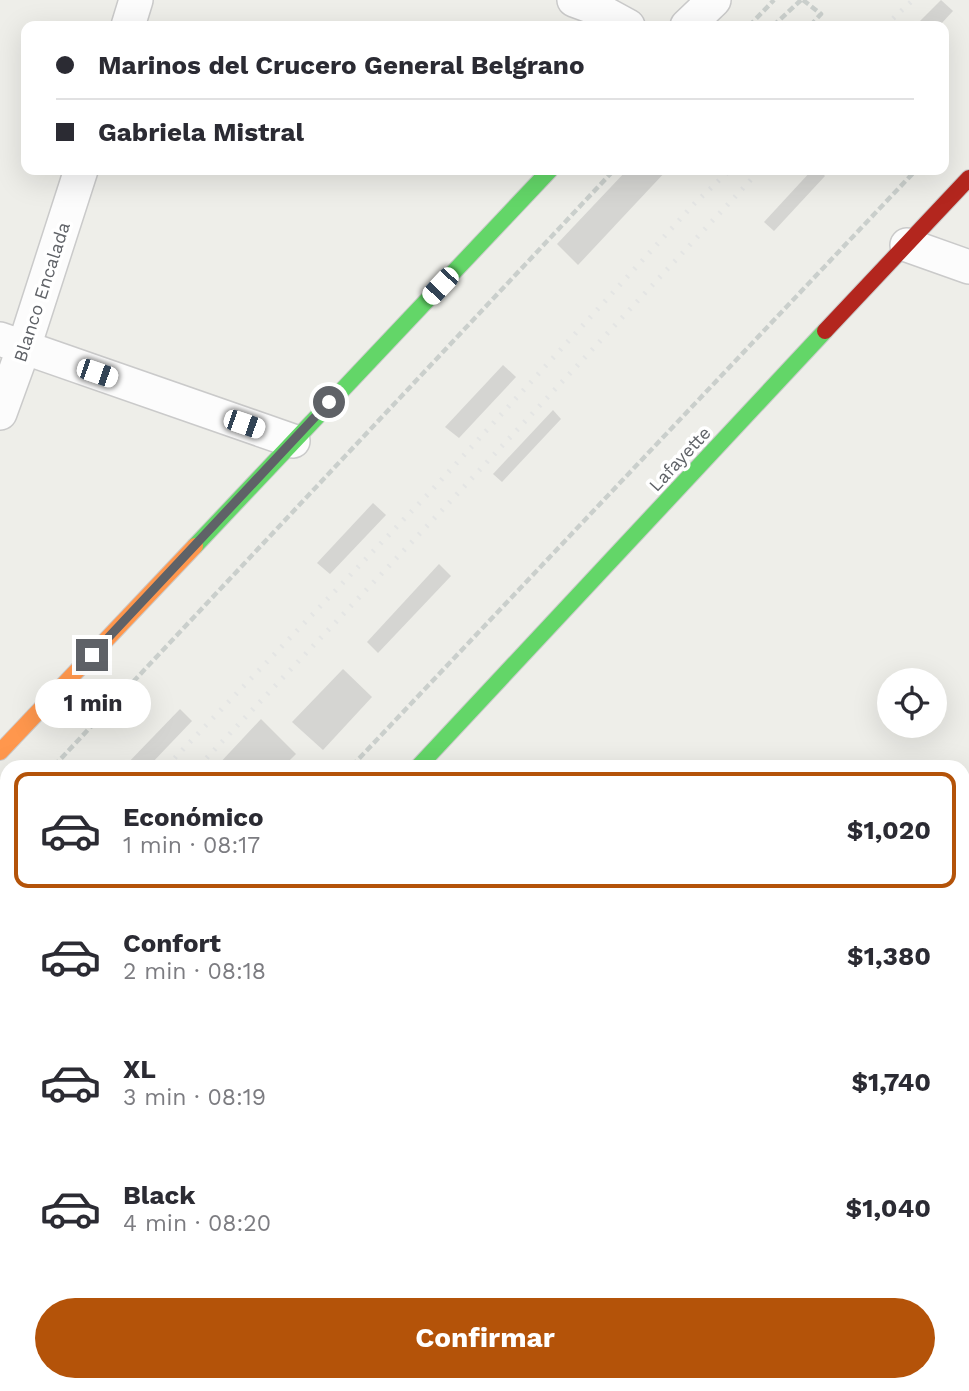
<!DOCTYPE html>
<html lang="es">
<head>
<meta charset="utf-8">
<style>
	:root { --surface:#fff; --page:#f7f7f7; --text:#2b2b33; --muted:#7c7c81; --line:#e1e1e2; --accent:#b45309 }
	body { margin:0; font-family:"Work Sans",sans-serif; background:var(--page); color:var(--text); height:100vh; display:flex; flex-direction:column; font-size:26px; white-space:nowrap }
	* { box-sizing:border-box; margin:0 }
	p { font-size:23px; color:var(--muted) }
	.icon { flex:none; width:38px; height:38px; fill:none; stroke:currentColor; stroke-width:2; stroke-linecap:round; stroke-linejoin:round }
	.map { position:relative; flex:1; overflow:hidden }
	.panel { position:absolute; left:0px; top:760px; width:970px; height:632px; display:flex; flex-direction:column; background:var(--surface); border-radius:21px 21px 0 0; box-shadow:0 7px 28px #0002 }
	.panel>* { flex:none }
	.top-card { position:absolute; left:21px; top:21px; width:928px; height:154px; border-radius:14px; box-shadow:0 7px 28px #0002; display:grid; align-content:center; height:154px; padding:0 35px; background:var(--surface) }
	.fabs { position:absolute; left:877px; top:668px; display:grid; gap:14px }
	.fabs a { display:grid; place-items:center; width:70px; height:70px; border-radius:50%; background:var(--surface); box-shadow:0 7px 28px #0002; font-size:35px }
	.end { position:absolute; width:32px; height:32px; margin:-16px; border:9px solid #5f6267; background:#fff; box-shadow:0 0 0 4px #fff }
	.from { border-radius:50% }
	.bubble { position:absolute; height:49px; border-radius:24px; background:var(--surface); box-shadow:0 7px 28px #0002; font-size:23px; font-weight:700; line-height:49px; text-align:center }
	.car { position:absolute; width:21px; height:42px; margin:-21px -10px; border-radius:9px; box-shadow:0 0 5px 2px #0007; background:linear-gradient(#fff 24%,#345 0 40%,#fff 0 76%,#345 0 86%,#fff 0) }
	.top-card b { display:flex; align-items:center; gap:24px; height:66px; font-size:26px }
	.top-card b+b { border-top:2px solid var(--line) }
	.top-card i { width:18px; height:18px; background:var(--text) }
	ul { padding:12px 0 0; list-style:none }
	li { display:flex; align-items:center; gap:21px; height:116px; margin:0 14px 10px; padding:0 21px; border:4px solid transparent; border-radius:14px }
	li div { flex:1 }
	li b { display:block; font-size:26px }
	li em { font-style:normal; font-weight:700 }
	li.on { border-color:var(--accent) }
	li>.icon { width:63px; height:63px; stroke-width:1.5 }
	.button { display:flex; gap:14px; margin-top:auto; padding:14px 35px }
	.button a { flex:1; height:80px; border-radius:42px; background:var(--accent); color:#fff; font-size:28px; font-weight:700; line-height:80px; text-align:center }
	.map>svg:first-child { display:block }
	.building { fill:#d5d5d2 }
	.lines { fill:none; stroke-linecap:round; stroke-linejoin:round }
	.street-casing { stroke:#cacaca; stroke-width:36 }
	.fast-casing { stroke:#cbcbcb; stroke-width:18 }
	.slow-casing { stroke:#cbcbcb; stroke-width:18 }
	.jam-casing { stroke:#cbcbcb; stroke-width:18 }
	.path { stroke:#cacfcc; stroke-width:4.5; stroke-dasharray:7 3.5; stroke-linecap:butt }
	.street { stroke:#fcfcfc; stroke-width:33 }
	.fast { stroke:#63d668; stroke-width:16 }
	.slow { stroke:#ff974d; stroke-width:16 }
	.jam { stroke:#b3261e; stroke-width:16 }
	.rail { stroke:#e4e5e4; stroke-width:5; stroke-dasharray:2 9; stroke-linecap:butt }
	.route { stroke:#5f6267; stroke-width:9 }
	.labels { text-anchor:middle; stroke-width:7; stroke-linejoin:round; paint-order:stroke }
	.street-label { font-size:18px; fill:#5f6267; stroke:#fff }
</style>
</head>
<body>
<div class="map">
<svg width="969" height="1391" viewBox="0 0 969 1391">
	<rect width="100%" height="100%" fill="#eeeee9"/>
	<!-- building -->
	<g class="building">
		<path d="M941 0 953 11 939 26H915Z"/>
		<path d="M627 170H667L578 265 557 244Z"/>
		<path d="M812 170H819L825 176 774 231 764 222Z"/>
		<path d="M503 365 516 377 459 438 445 427Z"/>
		<path d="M553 410 561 419 502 482 493 474Z"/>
		<path d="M373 503 386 515 330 574 317 563Z"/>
		<path d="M439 564 451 576 378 653 367 642Z"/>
		<path d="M343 669 372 697 323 750 292 722Z"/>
		<path d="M180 709 192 721 149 766H125Z"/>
		<path d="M261 719 296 754 284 766H217Z"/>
	</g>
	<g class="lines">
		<!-- street casing -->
		<g class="street-casing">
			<g id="street">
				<path d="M574 0 593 7 628 26"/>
				<path d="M128 26 136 0"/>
				<path d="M687 26 714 0"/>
				<path d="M907 245 969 267"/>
				<path d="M0 339 293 441"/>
				<path d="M0 413 24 347 81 170"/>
				<path d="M962 1035 969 1028"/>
				<path d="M962 1181 969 1183"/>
				<path d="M609 1391 616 1384"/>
			</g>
		</g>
		<!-- fast casing -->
		<g class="fast-casing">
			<g id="fast">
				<path d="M195 546 550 170"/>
				<path d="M419 766 825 331"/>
				<path d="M0 1210 7 1202"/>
				<path d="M203 1384 222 1391"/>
			</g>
		</g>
		<!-- slow casing -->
		<g class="slow-casing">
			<g id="slow">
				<path d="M0 752 195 546"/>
				<path d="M0 1314 7 1317"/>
			</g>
		</g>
		<!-- jam casing -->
		<g class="jam-casing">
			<path id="jam" d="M825 331 969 178"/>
		</g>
		<!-- path -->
		<g class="path">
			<path d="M803 0 821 14 810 26"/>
			<path d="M749 26 774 0"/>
			<path d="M773 26 801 0"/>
			<path d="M54 766 614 170"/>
			<path d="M352 766 916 170"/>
			<path d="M0 824 7 817"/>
			<path d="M0 852 7 845"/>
			<path d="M0 873 7 865"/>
			<path d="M0 910 7 916"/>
		</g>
		<!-- street -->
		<use href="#street" class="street"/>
		<!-- fast -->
		<use href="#fast" class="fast"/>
		<!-- slow -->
		<use href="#slow" class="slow"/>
		<!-- jam -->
		<use href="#jam" class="jam"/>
		<!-- rail -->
		<g class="rail">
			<path d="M885 26 913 0"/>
			<path d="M167 766 432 490 694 204 730 170"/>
			<path d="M199 766 446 506 760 170"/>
			<path d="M0 941 7 933"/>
			<path d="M0 976 7 968"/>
		</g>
	</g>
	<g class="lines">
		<!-- route -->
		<path class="route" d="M92 655 329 402"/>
	</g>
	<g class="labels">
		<!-- street labels -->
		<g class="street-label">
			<text transform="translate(42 292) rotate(-72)" y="6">Blanco Encalada</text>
			<text transform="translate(680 459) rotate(-47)" y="6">Lafayette</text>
		</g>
	</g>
</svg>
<div class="fabs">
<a><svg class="icon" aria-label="locate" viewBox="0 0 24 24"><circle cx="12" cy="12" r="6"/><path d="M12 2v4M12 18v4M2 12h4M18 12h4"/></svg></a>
</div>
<i class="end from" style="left:329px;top:402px"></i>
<i class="end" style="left:92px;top:655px"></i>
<div class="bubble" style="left:35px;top:679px;width:116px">1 min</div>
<i class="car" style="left:440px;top:286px;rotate:223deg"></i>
<i class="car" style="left:97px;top:373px;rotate:109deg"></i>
<i class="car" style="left:244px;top:424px;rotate:109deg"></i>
<div class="top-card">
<b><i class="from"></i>Marinos del Crucero General Belgrano</b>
<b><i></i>Gabriela Mistral</b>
</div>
<section class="panel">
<ul>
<li class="on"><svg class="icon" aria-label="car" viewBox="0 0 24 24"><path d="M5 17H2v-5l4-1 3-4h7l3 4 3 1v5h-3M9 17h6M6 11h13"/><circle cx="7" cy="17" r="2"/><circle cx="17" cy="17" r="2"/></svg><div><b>Económico</b><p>1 min · 08:17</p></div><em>$1,020</em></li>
<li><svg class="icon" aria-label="car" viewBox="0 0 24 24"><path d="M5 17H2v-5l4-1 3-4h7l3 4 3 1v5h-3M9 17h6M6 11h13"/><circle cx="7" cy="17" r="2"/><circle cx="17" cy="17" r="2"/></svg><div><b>Confort</b><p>2 min · 08:18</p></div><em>$1,380</em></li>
<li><svg class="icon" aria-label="car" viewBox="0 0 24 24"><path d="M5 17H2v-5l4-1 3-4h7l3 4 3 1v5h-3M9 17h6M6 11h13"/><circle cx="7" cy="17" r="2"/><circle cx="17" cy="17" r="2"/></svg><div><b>XL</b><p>3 min · 08:19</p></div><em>$1,740</em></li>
<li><svg class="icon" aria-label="car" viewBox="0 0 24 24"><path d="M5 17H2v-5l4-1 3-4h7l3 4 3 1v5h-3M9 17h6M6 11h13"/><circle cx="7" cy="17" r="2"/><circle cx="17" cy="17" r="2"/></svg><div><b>Black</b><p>4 min · 08:20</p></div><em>$1,040</em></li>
</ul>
<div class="button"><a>Confirmar</a></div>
</section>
</div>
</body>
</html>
